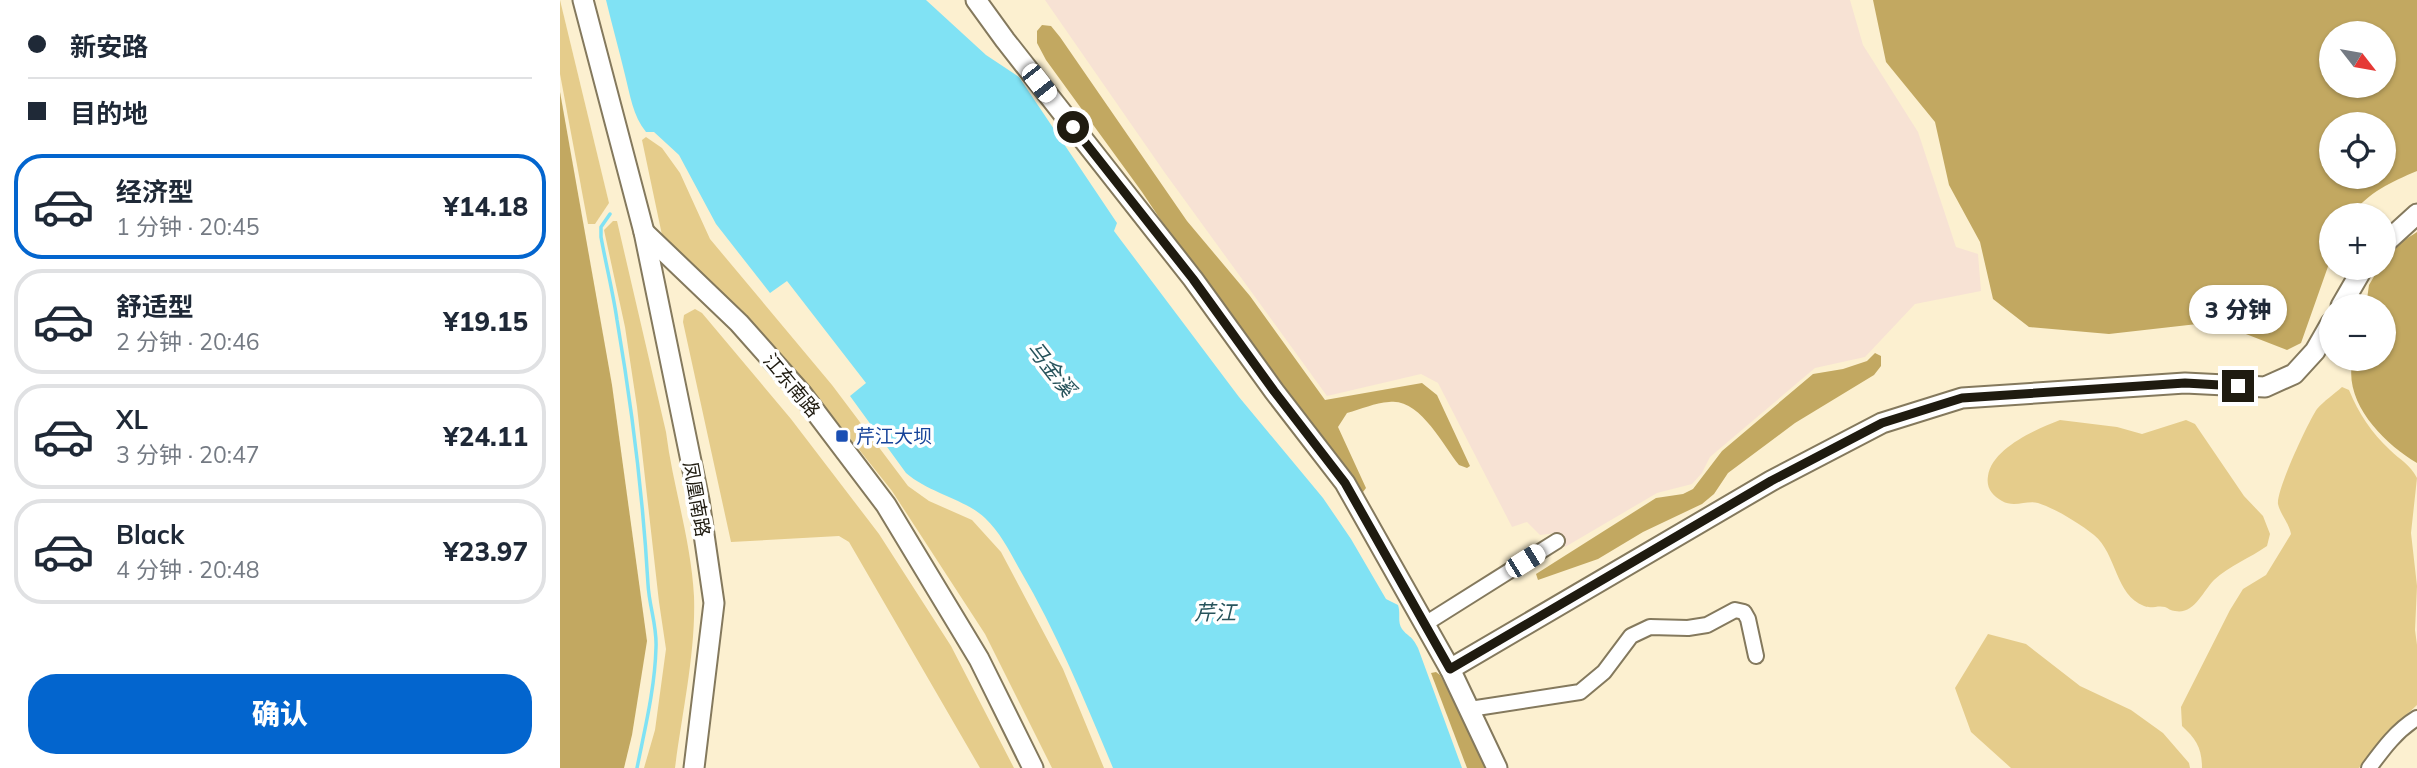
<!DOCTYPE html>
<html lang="zh">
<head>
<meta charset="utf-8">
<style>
	:root { --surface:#fff; --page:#f2f2f3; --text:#1f2937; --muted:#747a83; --line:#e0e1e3; --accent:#0365ce }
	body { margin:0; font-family:Mulish,"Noto Sans SC",sans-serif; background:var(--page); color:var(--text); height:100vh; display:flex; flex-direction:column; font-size:26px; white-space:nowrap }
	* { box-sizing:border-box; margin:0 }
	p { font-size:23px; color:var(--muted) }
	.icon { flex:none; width:38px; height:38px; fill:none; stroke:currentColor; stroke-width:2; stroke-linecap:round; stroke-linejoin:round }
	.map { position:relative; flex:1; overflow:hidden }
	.panel { display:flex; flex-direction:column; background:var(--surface); width:560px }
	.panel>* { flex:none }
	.hud { display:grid; align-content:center; height:154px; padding:0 28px; background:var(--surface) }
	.needle { width:46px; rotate:121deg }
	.fabs { position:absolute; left:1759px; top:21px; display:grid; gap:14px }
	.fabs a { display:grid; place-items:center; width:77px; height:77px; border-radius:50%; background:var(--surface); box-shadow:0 2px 5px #0004; font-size:35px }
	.end { position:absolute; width:32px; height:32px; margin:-16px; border:9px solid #1f1b10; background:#fff; box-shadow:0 0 0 4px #fff }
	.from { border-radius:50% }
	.bubble { position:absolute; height:49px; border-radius:24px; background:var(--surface); box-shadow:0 2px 5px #0004; font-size:23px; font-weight:800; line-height:49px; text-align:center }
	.car { position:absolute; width:21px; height:42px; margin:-21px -10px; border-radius:9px; box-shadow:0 0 5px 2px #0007; background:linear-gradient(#fff 24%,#345 0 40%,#fff 0 76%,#345 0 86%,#fff 0) }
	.hud b { display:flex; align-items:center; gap:24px; height:66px; font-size:26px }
	.hud b+b { border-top:2px solid var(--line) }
	.hud i { width:18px; height:18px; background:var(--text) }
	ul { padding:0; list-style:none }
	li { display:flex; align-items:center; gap:21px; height:105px; margin:0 14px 10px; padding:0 14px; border:4px solid var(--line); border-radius:28px }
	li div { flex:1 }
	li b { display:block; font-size:26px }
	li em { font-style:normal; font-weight:800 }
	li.on { border-color:var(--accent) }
	li>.icon { width:63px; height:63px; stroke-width:1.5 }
	.primary-button { display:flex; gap:14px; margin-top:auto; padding:14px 28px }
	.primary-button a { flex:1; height:80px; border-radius:28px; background:var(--accent); color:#fff; font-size:28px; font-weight:800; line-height:80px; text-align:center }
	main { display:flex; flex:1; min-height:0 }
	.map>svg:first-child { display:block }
	.industrial { fill:#f7e2d4 }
	.green { fill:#e5cc8b }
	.forest { fill:#c2a861; fill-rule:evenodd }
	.water { fill:#80e2f4 }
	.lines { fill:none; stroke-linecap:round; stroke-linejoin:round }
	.stream { stroke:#80e2f4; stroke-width:3.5 }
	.street-casing { stroke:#84795d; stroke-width:18 }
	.secondary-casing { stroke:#84795d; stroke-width:23 }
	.street { stroke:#fff; stroke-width:14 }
	.secondary { stroke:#fff; stroke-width:19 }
	.route { stroke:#1f1b10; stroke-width:9 }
	.transit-dot { fill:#1a4fb4; stroke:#fff; stroke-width:2.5 }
	.labels { text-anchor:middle; stroke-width:7; stroke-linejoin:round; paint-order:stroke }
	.street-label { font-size:19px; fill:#1f1b10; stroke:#fff }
	.transit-label { font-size:19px; fill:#164399; stroke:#fff; text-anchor:start }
	.water-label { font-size:21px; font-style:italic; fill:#27535b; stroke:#fff }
</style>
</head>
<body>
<main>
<section class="panel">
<div class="hud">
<b><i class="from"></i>新安路</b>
<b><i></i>目的地</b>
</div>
<ul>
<li class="on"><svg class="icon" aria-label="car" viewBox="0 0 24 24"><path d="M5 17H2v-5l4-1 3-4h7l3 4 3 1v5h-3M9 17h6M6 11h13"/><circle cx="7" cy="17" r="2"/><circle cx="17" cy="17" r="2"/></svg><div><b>经济型</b><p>1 分钟 · 20:45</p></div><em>¥14.18</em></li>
<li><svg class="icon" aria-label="car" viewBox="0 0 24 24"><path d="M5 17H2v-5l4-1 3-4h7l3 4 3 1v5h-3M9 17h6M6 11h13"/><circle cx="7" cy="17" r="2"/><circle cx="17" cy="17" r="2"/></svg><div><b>舒适型</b><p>2 分钟 · 20:46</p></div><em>¥19.15</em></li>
<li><svg class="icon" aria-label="car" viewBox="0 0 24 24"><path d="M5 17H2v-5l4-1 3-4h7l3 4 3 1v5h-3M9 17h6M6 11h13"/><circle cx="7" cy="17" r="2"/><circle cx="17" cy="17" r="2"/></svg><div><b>XL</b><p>3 分钟 · 20:47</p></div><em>¥24.11</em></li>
<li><svg class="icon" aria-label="car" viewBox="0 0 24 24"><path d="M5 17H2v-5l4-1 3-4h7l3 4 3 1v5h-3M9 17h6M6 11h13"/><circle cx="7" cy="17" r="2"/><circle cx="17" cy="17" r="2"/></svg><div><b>Black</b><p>4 分钟 · 20:48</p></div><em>¥23.97</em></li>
</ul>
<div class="primary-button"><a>确认</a></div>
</section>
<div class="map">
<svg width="1857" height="768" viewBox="0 0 1857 768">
	<rect width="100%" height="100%" fill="#fcf0d0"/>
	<!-- industrial -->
	<path class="industrial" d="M485 0H1290L1303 45 1358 132 1396 247 1418 254 1421 291 1355 304 1305 357 1255 368 1150 457 1142 473 1132 484 1097 493 1005 547 996 533 980 535 967 522 952 527 878 383 861 374 767 396 605 173Z"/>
	<!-- green -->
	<g class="green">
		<path d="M0 0 49 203 35 224H28L0 74Z"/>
		<path d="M86 137 102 148 120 173 150 239 272 385 348 486 369 501 412 520 441 552 503 669 544 768H492L425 634 332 491 262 403 173 303 102 235 82 140Z"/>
		<path d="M53 221H57L106 432C113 487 131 540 134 596 136 652 122 713 115 768H84L95 730 106 649 99 602 77 407 65 327 44 230Z"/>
		<path d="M135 309 142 313 231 419 319 534 391 646 454 768H420L289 542 279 536 171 542 123 322 124 315Z"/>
		<path d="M1782 387 1789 390C1799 414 1811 432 1830 450 1840 460 1850 464 1857 478L1851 533 1857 586 1855 630 1857 645V705L1829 731 1799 768H1642C1642 748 1636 739 1622 726L1621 707 1670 610 1683 589 1706 575 1731 534C1729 523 1720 514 1718 504 1716 491 1748 422 1757 409 1764 401 1774 394 1782 387Z"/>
		<path d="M1500 420 1557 427 1582 434 1626 420 1635 424 1684 496 1703 516 1710 534 1707 546C1690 558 1669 566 1654 580 1643 591 1634 615 1615 611 1611 611 1608 608 1605 607 1598 605 1591 609 1584 606 1555 595 1557 554 1534 535 1519 523 1496 509 1478 503 1467 500 1454 508 1442 501 1432 495 1426 488 1428 476 1432 448 1477 429 1500 420Z"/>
		<path d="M1428 634 1466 644 1520 686 1571 710 1603 733 1629 763 1630 768H1451L1411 732 1395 688Z"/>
	</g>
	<!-- forest -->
	<g class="forest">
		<path d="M1313 0H1857V171C1831 182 1809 192 1791 215H1771V258L1741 343 1727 350 1655 322 1549 334 1469 327 1433 299 1420 242 1389 185 1375 122 1326 62ZM1824 33V86H1771V33ZM1824 124V177H1771V124Z"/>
		<path d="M482 25 491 26 500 37 627 221 690 296 765 400 862 383 877 395 910 466 907 468 899 465C883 445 859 397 829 402 815 403 801 409 787 413L778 427 806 488 803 492 797 488 653 298 582 192 486 60 477 43V31Z"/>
		<path d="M0 92 52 385 87 641 72 735 64 768H0Z"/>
		<path d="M1857 232V463C1823 443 1782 401 1793 359H1824V306H1806L1809 285 1819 268H1824C1824 250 1844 241 1857 232Z"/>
		<path d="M1315 353 1321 356V366L1314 375 1235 423 1168 473 1154 494 1142 504 1083 532 1038 559 978 580 976 574 1096 498 1123 494 1133 489 1162 451 1253 374 1283 369 1307 361Z"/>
		<path d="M876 672 880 675 929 768H907L871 673Z"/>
	</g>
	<!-- water -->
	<path class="water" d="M46 0H366L426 55 459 77 557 223 554 231 679 397 763 498 791 539 826 599 838 605C841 614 837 622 842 629 849 638 851 634 858 648L902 768H553C525 701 497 633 460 570 450 552 440 532 425 518 405 499 369 493 346 473L290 396 306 383 227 281 210 293 156 224 119 155 94 132H86C73 116 70 95 65 75 59 50 52 25 46 0Z"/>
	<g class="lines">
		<!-- stream -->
		<path class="stream" d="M50 214 41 227V237C46 265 53 292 57 320 72 408 83 496 88 584 89 606 97 625 96 647 95 688 85 728 77 768"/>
		<!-- street casing -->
		<g class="street-casing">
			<g id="street">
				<path d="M865 624 997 541"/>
				<path d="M910 709 1020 692 1044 672 1071 636 1090 627 1128 628 1147 625 1175 610 1184 612 1188 619 1196 656"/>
				<path d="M1809 768C1823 749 1836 731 1857 718"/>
			</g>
		</g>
		<!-- secondary casing -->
		<g class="secondary-casing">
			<g id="secondary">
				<path d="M23 0 84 232 139 500 154 603 134 768"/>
				<path d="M416 0 445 40 633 279 714 391 785 483 890 669 937 768"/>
				<path d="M84 232 179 323 242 394 326 505 419 659 473 768"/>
				<path d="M1824 244 1857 214"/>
				<path d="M1781 306 1803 268"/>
				<path d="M890 669 1211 481 1322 423 1402 398 1625 383 1705 387 1734 374 1755 351 1771 323"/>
			</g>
		</g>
		<!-- street -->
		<use href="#street" class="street"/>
		<!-- secondary -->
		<use href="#secondary" class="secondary"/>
	</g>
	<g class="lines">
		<!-- route -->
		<path class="route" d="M513 127 633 279 714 391 785 483 890 669 1211 481 1322 423 1402 398 1625 383 1678 386"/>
	</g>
	<!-- markers -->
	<rect class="transit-dot" x="275" y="429" width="14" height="14" rx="3.5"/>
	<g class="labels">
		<!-- street labels -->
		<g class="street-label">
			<text transform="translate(232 385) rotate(50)" y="7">江东南路</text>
			<text transform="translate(137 499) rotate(80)" y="7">凤凰南路</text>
		</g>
		<!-- transit labels -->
		<g class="transit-label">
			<text x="296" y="443">芹江大坝</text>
		</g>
		<!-- water labels -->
		<g class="water-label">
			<text transform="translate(491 369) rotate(52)" y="7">马金溪</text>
			<text x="655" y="620">芹江</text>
		</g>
	</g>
</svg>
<div class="fabs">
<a><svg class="needle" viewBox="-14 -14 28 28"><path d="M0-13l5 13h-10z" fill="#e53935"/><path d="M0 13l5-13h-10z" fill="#747a83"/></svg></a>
<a><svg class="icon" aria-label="locate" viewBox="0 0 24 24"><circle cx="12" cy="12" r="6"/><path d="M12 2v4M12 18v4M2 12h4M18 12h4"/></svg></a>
<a>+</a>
<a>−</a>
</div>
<i class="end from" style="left:513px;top:127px"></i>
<i class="end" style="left:1678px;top:386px"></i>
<div class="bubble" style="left:1629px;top:285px;width:98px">3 分钟</div>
<i class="car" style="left:479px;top:83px;rotate:142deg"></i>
<i class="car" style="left:965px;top:561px;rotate:58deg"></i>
</div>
</main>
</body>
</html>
